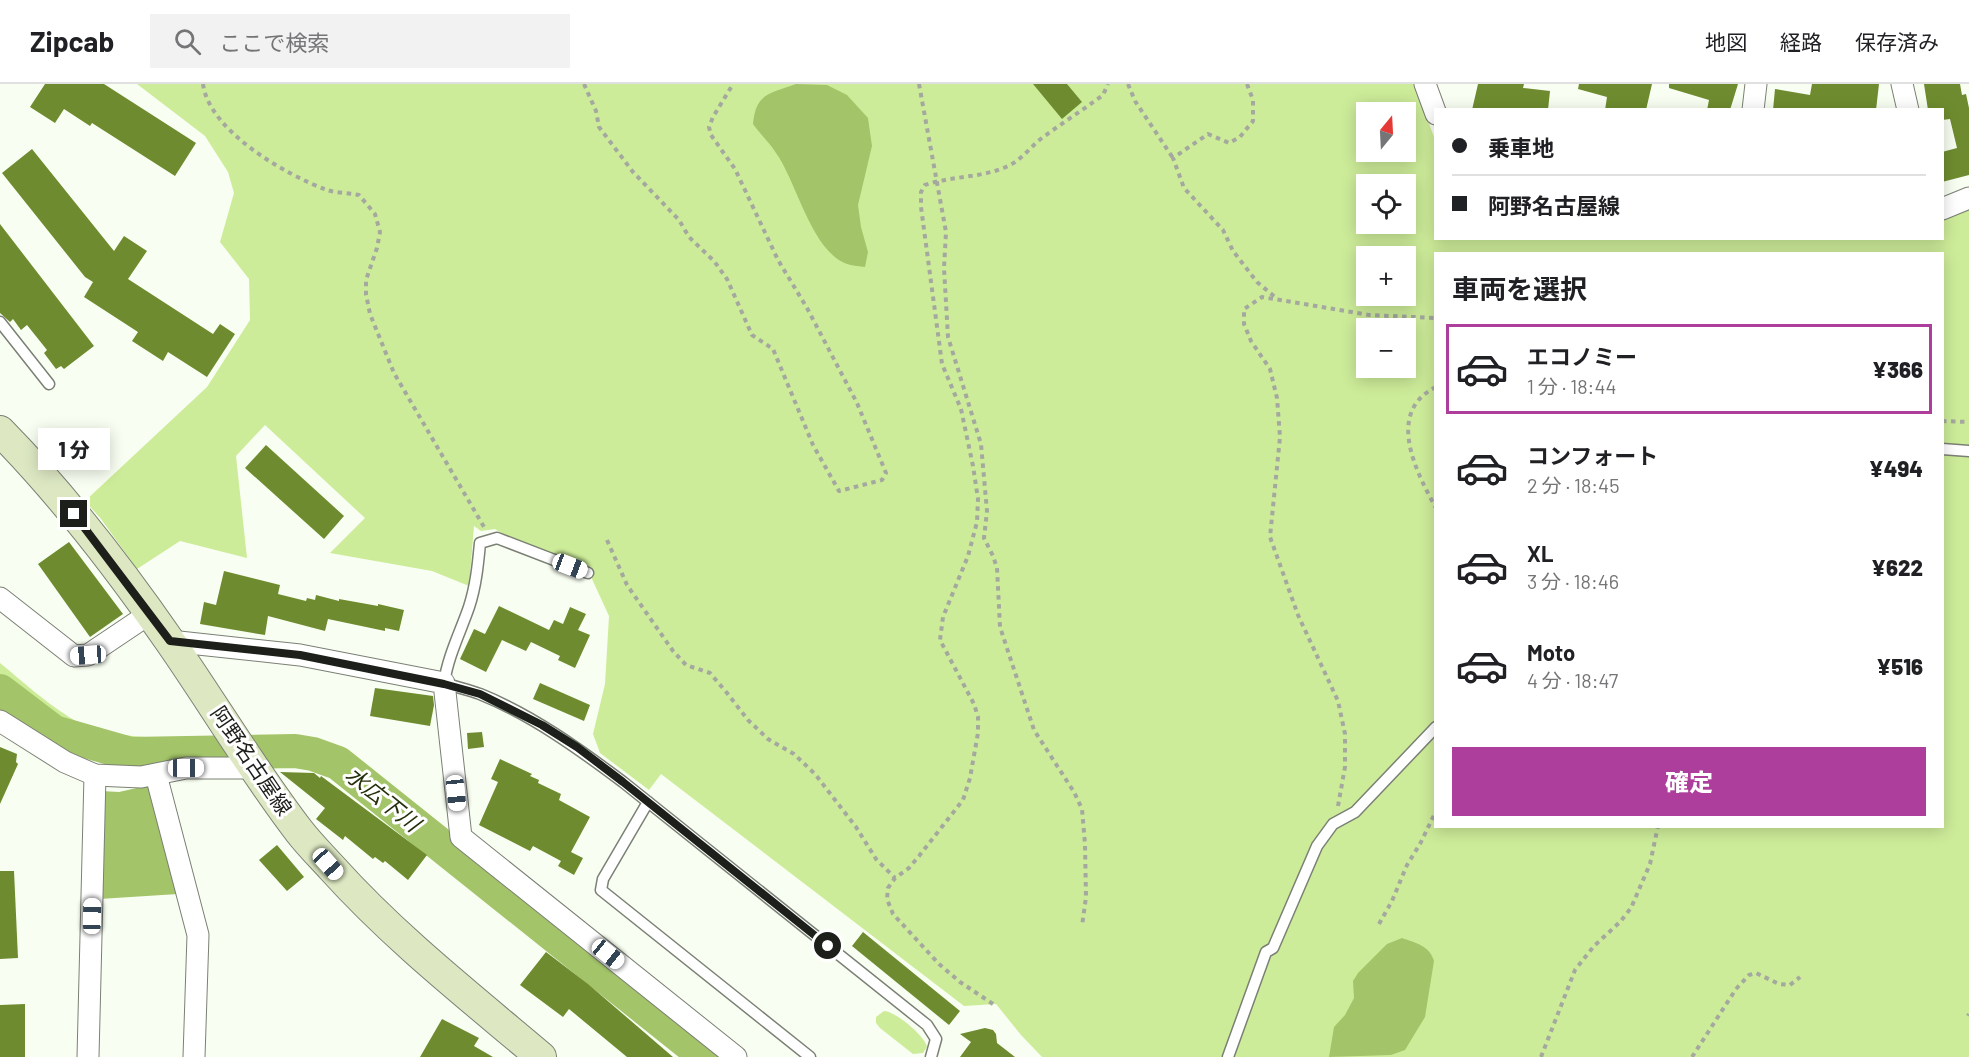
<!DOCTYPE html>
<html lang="ja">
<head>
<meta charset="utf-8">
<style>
	:root { --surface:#fff; --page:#f2f2f2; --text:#202124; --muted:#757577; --line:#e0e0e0; --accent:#ae3e9b }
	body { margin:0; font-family:Barlow,"Noto Sans JP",sans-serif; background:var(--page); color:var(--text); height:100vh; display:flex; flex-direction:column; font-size:22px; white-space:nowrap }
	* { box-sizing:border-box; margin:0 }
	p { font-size:20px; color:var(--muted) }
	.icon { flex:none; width:33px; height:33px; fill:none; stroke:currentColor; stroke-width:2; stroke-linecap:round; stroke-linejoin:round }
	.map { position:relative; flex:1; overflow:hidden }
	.side { position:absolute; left:1434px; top:168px; width:510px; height:576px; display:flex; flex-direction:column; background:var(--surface); border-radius:0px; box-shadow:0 3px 15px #0003 }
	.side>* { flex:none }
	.hud { position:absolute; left:1434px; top:24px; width:510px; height:132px; border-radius:0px; box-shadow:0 3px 15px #0003; display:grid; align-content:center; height:132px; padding:0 18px; background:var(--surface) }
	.needle { width:39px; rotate:18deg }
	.fabs { position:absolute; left:1356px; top:18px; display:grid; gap:12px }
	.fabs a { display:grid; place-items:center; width:60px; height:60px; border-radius:0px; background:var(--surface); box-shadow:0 3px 15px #0003; font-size:30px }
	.end { position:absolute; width:27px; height:27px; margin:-14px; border:8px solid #1d1f1b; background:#fff; box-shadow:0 0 0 3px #fff }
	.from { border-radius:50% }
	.bubble { position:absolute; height:42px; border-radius:0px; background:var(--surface); box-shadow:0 3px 15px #0003; font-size:20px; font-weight:800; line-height:42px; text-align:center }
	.car { position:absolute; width:18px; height:36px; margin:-18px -9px; border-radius:8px; box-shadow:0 0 4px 2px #0007; background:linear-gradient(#fff 24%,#345 0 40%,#fff 0 76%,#345 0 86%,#fff 0) }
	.hud b { display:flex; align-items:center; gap:21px; height:57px; font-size:22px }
	.hud b+b { border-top:2px solid var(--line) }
	.hud i { width:15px; height:15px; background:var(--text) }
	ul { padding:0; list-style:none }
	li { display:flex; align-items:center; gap:18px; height:90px; margin:0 12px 9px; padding:0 6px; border:3px solid transparent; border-radius:0px }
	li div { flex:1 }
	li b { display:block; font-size:22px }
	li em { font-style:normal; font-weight:800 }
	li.selected { border-color:var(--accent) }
	li>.icon { width:54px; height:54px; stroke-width:1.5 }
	h2 { padding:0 18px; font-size:27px; line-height:72px }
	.action { display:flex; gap:12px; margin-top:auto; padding:12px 18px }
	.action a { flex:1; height:69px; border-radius:0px; background:var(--accent); color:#fff; font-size:24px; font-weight:800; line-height:69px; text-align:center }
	header { display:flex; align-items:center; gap:36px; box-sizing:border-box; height:84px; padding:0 30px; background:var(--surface); border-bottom:2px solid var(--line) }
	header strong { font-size:28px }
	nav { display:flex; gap:33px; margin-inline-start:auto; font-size:21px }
	.search { width:420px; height:54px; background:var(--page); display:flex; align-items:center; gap:15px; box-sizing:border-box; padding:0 21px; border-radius:0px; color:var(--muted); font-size:22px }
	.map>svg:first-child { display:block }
	.green { fill:#cdec99; fill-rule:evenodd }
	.water { fill:#a3c468 }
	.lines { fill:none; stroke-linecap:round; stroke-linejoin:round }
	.river { stroke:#a3c468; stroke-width:34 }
	.building { fill:#6e8c2f }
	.service-casing { stroke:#7b8075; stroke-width:13 }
	.minor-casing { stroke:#7b8075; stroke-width:23 }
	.secondary-casing { stroke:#7b8075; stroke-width:32 }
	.path { stroke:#a4a89f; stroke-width:4; stroke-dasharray:4.5 4.5; stroke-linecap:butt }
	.service { stroke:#fff; stroke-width:10 }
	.minor { stroke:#fff; stroke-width:21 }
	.secondary { stroke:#dde8c3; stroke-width:30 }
	.route { stroke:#1d1f1b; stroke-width:8 }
	.labels { text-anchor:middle; stroke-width:6; stroke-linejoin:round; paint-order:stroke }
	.street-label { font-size:21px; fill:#1d1f1b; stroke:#fff }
	.water-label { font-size:22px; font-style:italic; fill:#24310a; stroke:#fff }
</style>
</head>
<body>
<header>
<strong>Zipcab</strong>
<div class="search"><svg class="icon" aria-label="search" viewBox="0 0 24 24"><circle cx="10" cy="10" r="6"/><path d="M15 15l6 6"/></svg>ここで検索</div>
<nav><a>地図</a><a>経路</a><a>保存済み</a></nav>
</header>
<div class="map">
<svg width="1969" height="973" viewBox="0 0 1969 973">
	<rect width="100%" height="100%" fill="#f9fef2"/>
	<!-- green -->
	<g class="green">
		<path d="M137 0H1415L1435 56 1436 154H1942L1943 135 1969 124V973H1042L1021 951 996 920 964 922 661 690 649 706 600 669 593 650 605 600 609 532 592 495 591 486 517 459 495 445 481 447 474 442 469 502 432 487 330 469 365 434 265 341 236 372 247 474 180 457 137 485 101 435 85 417 207 303 250 236 249 195 220 158 234 109 228 88 205 52ZM1366 28H1406V68H1366ZM1366 100H1406V140H1366ZM1436 170H1942V742H1436ZM1366 172H1406V212H1366ZM1366 244H1406V284H1366Z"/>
		<path d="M0 579C22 597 45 618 69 633 110 659 171 653 218 652L226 665C173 665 108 670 60 645 38 634 19 616 0 601Z"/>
		<path d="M884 927C895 927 925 952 927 963L923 969 913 970 880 944 876 939V933Z"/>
	</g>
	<!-- water -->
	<g class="water">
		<path d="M796 0 827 1 847 11 868 34 872 62 858 121 861 143 868 168 865 183C860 182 853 182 847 180 811 167 797 98 776 69 770 59 760 50 753 40 756 9 769 10 796 0Z"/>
		<path d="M150 701 178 810 99 815 101 707 119 708Z"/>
		<path d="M1402 854C1416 859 1430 862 1434 877L1425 933 1405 966 1391 971 1329 973 1334 943 1345 931 1354 914 1353 897 1358 889 1387 860Z"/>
	</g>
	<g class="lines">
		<!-- river -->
		<path class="river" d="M0 607 54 648 131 670 295 667 313 670 338 679 706 973"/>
	</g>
	<!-- building -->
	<g class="building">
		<path d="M45 0H104L196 59 175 92 92 39 90 42 64 25 55 39 30 23Z"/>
		<path d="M1033 0H1067L1082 18 1062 35Z"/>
		<path d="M1478 0H1524L1523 4 1550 7 1548 26H1472Z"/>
		<path d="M1579 0H1652L1646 26H1605L1607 13 1578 5Z"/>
		<path d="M1669 0H1738L1730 26H1707L1709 16 1669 4Z"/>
		<path d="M1812 0H1879L1876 26H1773L1775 5 1810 11Z"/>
		<path d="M1924 0H1960L1962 11 1966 10 1969 24V91L1942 98V68L1957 64 1950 35 1942 36V26H1928Z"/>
		<path d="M32 65 114 167 124 152 147 167 128 195 213 250 220 240 235 250 207 293 168 268 163 277 132 257 138 248 84 213 93 198 85 193 2 89Z"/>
		<path d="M0 140 94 262 64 285 61 282 56 285 44 269 47 266 27 241 21 246 13 235 10 238 0 229Z"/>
		<path d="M266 361 344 432 324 455 245 384Z"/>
		<path d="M69 458 123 530 90 553 38 480Z"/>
		<path d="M224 487 280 501 278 510 306 517 307 514 315 516 316 511 339 517V515L378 522V520L404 526 399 547 385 544V547L328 535 325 547 268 532 265 551 200 540 204 518 216 521Z"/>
		<path d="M499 522 549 546 554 536 563 540 570 523 586 530 578 546 590 551 575 584 558 576 560 572 531 558 526 567 502 556 486 588 460 575 474 545 485 550Z"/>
		<path d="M540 599 590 621 584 637 533 615Z"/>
		<path d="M375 604 433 612 434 621 430 642 370 632Z"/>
		<path d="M482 648 484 663 468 665 467 649Z"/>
		<path d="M0 663 17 670 16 678 18 680 0 720Z"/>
		<path d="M500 675 532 690 530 692 539 696 538 699 561 710 559 716 590 733 571 768 583 774 574 791 558 782 561 777 533 762 530 767 479 741 498 698 491 695Z"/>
		<path d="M280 688 314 689 320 694 321 692 427 771 408 796 385 777 383 779 375 773 373 775 345 752 343 756 316 735 325 724Z"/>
		<path d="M277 761 304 793 287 807 259 776Z"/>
		<path d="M0 787H14L18 874 0 875Z"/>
		<path d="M863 848 960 927 949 941 852 862Z"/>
		<path d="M546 868 588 900 673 973H627L569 925 563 933 520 901Z"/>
		<path d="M25 920V973H0V921Z"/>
		<path d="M442 935 479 954 474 962 493 973H420Z"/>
		<path d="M985 944 993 946 996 950 997 959 1015 973H960L971 958 960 950Z"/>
	</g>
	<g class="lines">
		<!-- service casing -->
		<g class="service-casing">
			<g id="service">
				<path d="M0 238 49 300"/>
				<path d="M1942 365 1969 367"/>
				<path d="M588 489 497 454 480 459C478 480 476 502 469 523 460 549 448 572 444 599 456 603 469 606 480 610 532 631 579 665 623 698L927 941 936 955 931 973"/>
				<path d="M648 718 603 795 601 806 810 973"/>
				<path d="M1228 973 1266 868 1273 864 1317 762 1333 740 1355 728 1436 643"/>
			</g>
		</g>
		<!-- minor casing -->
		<g class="minor-casing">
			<g id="minor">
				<path d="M1425 0 1436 30"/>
				<path d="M1902 0 1908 26"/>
				<path d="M1753 26 1756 0"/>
				<path d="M1942 125 1969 114"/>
				<path d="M0 514 74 572 88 571 149 530"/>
				<path d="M170 557 300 571 444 599 461 753 736 973"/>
				<path d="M0 637 65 678 95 691 141 693 186 684H254"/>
				<path d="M156 691 198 851 194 973"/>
				<path d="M88 973 95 691"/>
			</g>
		</g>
		<!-- secondary casing -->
		<g class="secondary-casing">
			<path id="secondary" d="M0 347C63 411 119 484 171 559 214 621 253 687 299 747 309 760 321 772 332 784 395 854 469 912 541 973"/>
		</g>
		<!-- path -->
		<g class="path">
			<path d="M203 0C209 47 286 91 327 106 337 109 349 109 359 111L375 130 380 148 377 164 366 196V210L370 230 394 289 484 443"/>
			<path d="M584 0 596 27 599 43 633 88 679 136 689 153 714 177 727 195 752 251 773 265 813 361 839 407 882 396 886 389 857 319 807 224 778 176 735 85 711 51 709 43 713 33 733 0"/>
			<path d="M919 0 946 148 944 184 948 253 981 360 987 427 984 454 993 472 997 484 1000 543 1034 646 1074 708 1082 725 1085 760 1086 813 1082 842"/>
			<path d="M1128 0 1135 17 1173 74"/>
			<path d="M1247 0 1253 16V37L1240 53 1229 59 1208 50 1173 74 1184 104 1223 146 1233 167 1257 198 1275 213"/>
			<path d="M1436 303C1385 328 1416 388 1436 424"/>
			<path d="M1942 337 1969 338"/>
			<path d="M607 456 627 501 673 567 686 581 710 589 727 609 748 636 768 655 794 670 815 690 856 743 876 775 895 794"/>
			<path d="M1338 722 1345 683V650L1338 617 1298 531 1270 453 1280 353 1277 314 1270 285 1251 257 1244 240V225L1262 213 1369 231 1436 234"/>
			<path d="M1379 840 1392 817 1407 781 1420 760 1436 727"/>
			<path d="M993 920 960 898 939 880 893 830 887 815 888 804 895 794 909 784 919 772 963 716 970 694 978 649V633L974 620 940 556 943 533 968 472 977 438 978 415 973 382 961 325 942 280 921 123V108L925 101C951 92 980 94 1006 83 1021 77 1030 63 1042 54 1062 39 1083 26 1103 11L1108 0"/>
			<path d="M1968 932 1969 930"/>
			<path d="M1541 973 1575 886 1594 862 1620 838 1631 824 1650 780 1658 742"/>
			<path d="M1692 973 1736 905 1749 891 1756 889 1779 900 1790 901 1800 893"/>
		</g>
		<!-- service -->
		<use href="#service" class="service"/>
		<!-- minor -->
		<use href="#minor" class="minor"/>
		<!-- secondary -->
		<use href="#secondary" class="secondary"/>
	</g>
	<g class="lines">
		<!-- route -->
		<path class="route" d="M74 430 170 557 300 571 444 600 480 610 542 641 577 663 623 698 828 862"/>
	</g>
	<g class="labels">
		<!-- street labels -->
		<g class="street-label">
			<text transform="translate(251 677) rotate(56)" y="7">阿野名古屋線</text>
		</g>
		<!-- water labels -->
		<g class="water-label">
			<text transform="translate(383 715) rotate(39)" y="8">水広下川</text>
		</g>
	</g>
</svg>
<div class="fabs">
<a><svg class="needle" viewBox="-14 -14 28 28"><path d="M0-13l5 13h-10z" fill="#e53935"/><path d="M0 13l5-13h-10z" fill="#757577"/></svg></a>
<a><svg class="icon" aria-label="locate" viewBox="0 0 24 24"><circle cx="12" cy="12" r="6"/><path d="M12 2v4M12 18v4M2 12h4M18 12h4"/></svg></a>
<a>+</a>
<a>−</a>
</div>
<i class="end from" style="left:828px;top:862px"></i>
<i class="end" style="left:74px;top:430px"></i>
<div class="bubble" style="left:38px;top:344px;width:72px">1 分</div>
<i class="car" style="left:570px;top:482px;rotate:111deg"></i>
<i class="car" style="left:88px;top:571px;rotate:266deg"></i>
<i class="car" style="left:186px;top:684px;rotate:90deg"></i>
<i class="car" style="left:456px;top:709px;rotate:174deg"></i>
<i class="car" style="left:328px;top:780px;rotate:138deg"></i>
<i class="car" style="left:92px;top:832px;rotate:1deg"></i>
<i class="car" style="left:608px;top:870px;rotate:129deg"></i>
<div class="hud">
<b><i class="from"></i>乗車地</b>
<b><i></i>阿野名古屋線</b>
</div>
<section class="side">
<h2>車両を選択</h2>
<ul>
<li class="selected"><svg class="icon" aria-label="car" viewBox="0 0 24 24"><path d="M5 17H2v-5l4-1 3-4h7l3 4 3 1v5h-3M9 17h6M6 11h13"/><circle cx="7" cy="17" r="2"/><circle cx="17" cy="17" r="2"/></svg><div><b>エコノミー</b><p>1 分 · 18:44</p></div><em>¥366</em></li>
<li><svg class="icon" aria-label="car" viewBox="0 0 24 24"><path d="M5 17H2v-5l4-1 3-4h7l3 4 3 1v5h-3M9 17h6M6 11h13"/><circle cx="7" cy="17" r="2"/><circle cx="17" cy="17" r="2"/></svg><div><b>コンフォート</b><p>2 分 · 18:45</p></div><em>¥494</em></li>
<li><svg class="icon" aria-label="car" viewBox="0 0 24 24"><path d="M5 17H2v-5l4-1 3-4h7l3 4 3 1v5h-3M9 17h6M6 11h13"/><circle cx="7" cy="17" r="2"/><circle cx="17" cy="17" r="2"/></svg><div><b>XL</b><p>3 分 · 18:46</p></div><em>¥622</em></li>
<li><svg class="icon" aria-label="car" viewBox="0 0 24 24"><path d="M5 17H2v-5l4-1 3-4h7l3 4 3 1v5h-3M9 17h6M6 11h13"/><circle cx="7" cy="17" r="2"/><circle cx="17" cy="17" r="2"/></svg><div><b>Moto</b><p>4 分 · 18:47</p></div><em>¥516</em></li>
</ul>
<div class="action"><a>確定</a></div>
</section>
</div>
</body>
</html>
